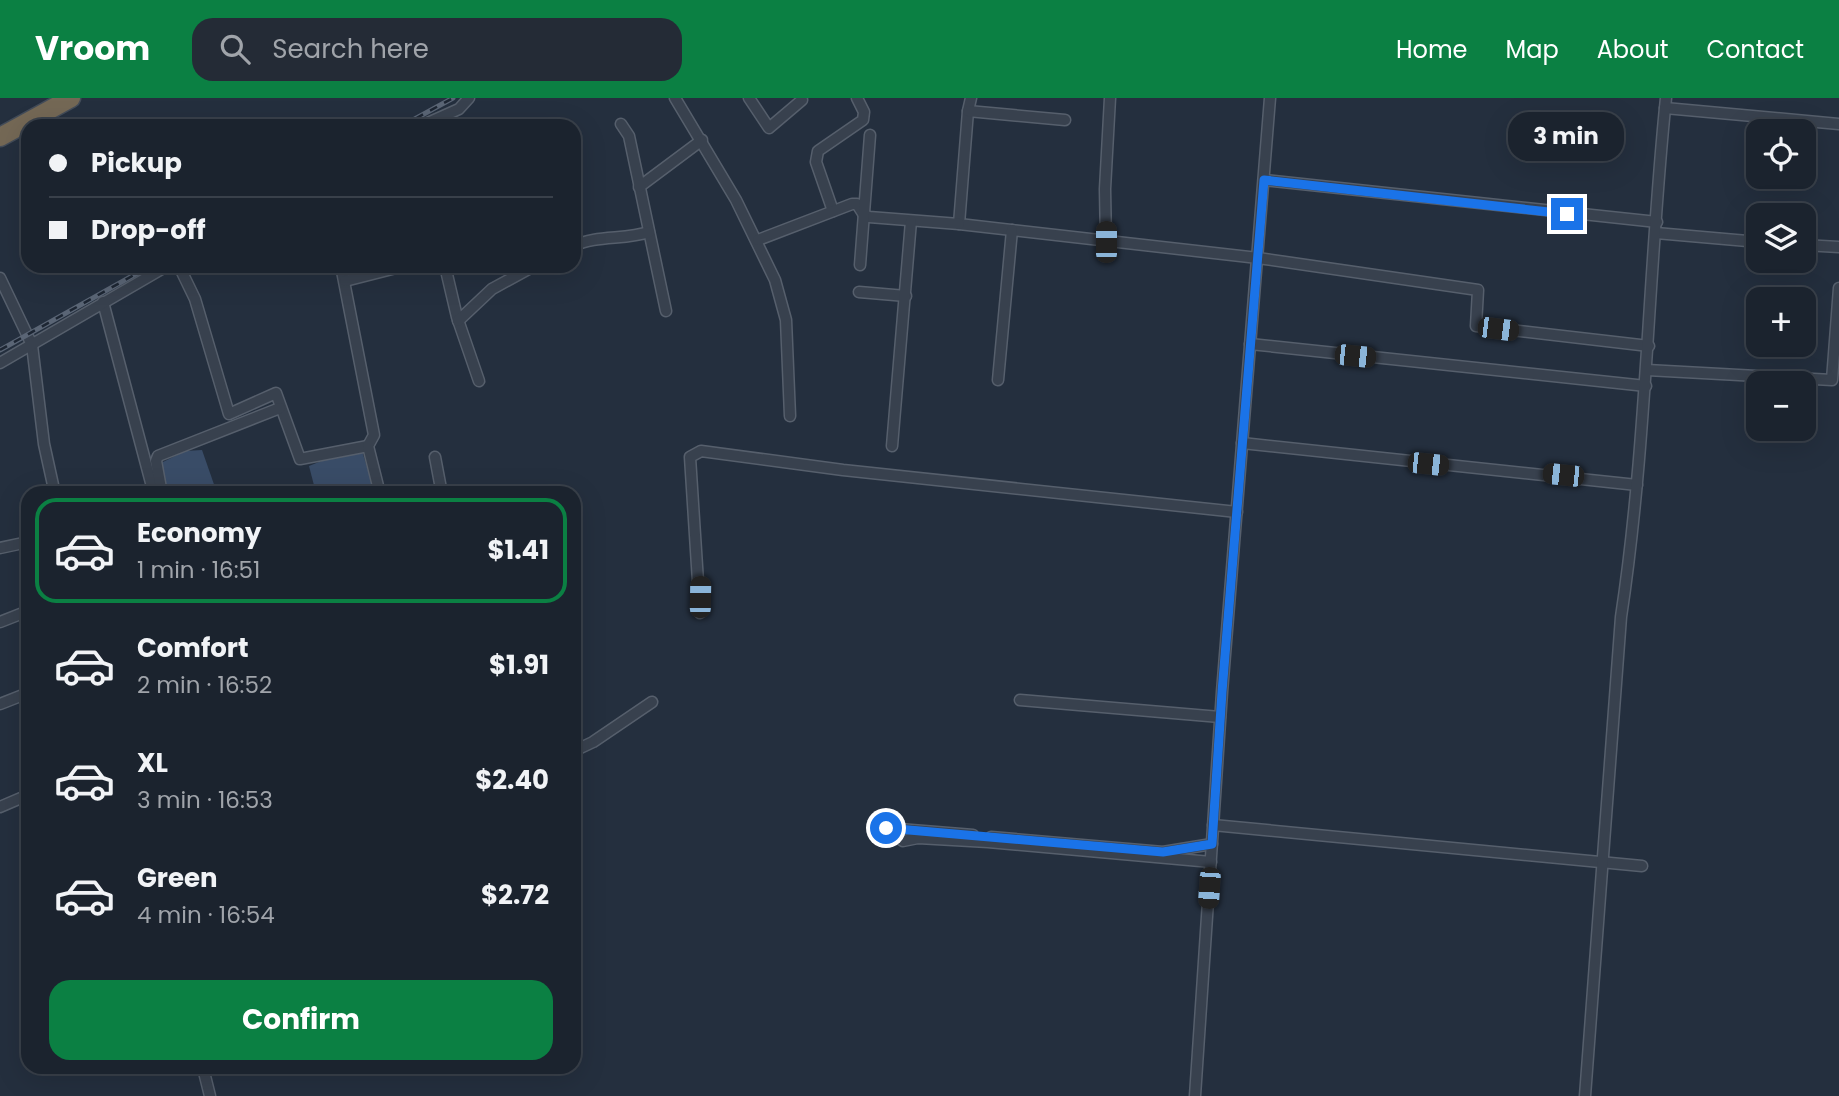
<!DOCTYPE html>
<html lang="en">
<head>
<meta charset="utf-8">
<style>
	:root { --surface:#1b232e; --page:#242b36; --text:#f1f3f6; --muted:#a0a4aa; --line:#39404a; --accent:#0b8043 }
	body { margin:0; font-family:Poppins,sans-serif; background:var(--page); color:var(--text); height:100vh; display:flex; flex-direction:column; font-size:26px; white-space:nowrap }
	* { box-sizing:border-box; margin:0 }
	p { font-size:23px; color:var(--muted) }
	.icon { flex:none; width:38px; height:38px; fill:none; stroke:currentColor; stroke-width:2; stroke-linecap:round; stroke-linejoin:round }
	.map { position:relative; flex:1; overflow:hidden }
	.drawer { position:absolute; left:21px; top:388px; width:560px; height:588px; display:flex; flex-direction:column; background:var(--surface); border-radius:21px; box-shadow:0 7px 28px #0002,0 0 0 2px var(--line) }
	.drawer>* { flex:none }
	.banner { position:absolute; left:21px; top:21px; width:560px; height:154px; border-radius:21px; box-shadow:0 7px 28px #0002,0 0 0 2px var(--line); display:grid; align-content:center; height:154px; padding:0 28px; background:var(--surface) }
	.buttons { position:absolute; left:1746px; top:21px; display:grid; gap:14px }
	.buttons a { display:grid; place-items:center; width:70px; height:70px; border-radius:14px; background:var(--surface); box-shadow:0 7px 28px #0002,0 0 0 2px var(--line); font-size:35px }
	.end { position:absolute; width:32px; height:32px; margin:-16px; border:9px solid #1a73e8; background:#fff; box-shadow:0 0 0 4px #fff }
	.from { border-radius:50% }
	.bubble { position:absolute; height:49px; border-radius:21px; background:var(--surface); box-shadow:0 7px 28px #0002,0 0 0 2px var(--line); font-size:23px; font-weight:700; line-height:49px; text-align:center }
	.car { position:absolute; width:21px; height:42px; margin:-21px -10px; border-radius:9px; box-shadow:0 0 5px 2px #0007; background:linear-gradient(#222 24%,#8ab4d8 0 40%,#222 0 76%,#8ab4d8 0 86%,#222 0) }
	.banner b { display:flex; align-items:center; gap:24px; height:66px; font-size:26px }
	.banner b+b { border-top:2px solid var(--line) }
	.banner i { width:18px; height:18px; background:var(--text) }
	ul { padding:12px 0 0; list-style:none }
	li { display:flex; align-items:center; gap:21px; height:105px; margin:0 14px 10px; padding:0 14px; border:4px solid transparent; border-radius:21px }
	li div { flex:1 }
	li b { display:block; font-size:26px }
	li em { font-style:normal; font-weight:700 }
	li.on { border-color:var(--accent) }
	li>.icon { width:63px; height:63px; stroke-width:1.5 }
	.action { display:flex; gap:14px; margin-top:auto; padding:14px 28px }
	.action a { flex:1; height:80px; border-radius:21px; background:var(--accent); color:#fff; font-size:28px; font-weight:700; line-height:80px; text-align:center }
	header { display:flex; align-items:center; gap:42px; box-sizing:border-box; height:98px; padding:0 35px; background:var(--accent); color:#fff }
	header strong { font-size:33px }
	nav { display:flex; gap:38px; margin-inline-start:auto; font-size:24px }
	.search { width:490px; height:63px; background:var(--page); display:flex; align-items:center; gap:18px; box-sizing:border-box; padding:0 24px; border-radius:21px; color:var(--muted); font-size:26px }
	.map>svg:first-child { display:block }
	.water { fill:#394c67 }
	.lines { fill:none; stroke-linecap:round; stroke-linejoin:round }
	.street-casing { stroke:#565f6c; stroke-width:13 }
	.highway-casing { stroke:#434c59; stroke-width:21 }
	.street { stroke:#38414e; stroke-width:10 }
	.highway { stroke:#746855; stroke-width:18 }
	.rail-casing { stroke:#5a6575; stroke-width:5 }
	.rail { stroke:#1d2633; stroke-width:2.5; stroke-dasharray:8; stroke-linecap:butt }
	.route { stroke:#1a73e8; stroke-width:9 }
</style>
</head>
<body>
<header>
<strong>Vroom</strong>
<div class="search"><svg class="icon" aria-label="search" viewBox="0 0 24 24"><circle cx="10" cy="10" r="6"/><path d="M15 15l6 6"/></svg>Search here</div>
<nav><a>Home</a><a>Map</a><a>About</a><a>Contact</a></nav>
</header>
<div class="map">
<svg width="1839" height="998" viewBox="0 0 1839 998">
	<rect width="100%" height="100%" fill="#242f3e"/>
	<!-- water -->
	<g class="water">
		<path d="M202 352 217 395H165L159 371 161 365 185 353Z"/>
		<path d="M346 353H362L375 395H316L309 368Z"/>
	</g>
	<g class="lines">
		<!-- street casing -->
		<g class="street-casing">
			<g id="street">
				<path d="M675 0 736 102 775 182 786 222 790 318"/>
				<path d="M749 0 769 30 802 2"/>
				<path d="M971 0 968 13 959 126 1258 160 1478 192 1476 228 1649 248"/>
				<path d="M1665 10 1839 26"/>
				<path d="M968 13 1065 22"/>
				<path d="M621 26 629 38 666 213"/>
				<path d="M421 28 459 11 469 0"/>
				<path d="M1264 82 1657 124"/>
				<path d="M639 89 702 42"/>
				<path d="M833 113 816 64 818 53 863 22 864 14 857 0"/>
				<path d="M1656 135 1759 144"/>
				<path d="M758 142 852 106H857L864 117 869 119 959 126"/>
				<path d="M1106 144 1105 91 1110 0"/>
				<path d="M1804 147 1839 149"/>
				<path d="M574 148C596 137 625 142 649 134"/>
				<path d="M860 167 870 37"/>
				<path d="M179 168 195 201 229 316 276 295 300 361 368 348"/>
				<path d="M341 168 374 337 368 348 380 396"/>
				<path d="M445 168 457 219 479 283"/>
				<path d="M0 180 32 247 44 346 55 396"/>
				<path d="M345 183 404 168"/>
				<path d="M859 194 906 198"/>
				<path d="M103 204 154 396"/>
				<path d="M458 223 492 191 534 168"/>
				<path d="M1250 246 1646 288"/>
				<path d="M0 265 167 168"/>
				<path d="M1647 272 1832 282 1839 190"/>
				<path d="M998 282 1012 132"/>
				<path d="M1242 345 1637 387"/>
				<path d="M892 348 911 123"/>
				<path d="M435 359 442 396"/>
				<path d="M162 396 156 363 158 358 280 310"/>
				<path d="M0 450 28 444"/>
				<path d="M700 515 690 359 701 353 843 372 1237 414"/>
				<path d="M0 524 28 513"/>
				<path d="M1020 602 1220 619"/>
				<path d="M0 606 28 595"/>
				<path d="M574 653 593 644 652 604"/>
				<path d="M0 709 28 697"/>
				<path d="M1213 727 1642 768"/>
				<path d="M886 730 903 743 918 740 988 744 1211 764"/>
				<path d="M887 730 973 737"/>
				<path d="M991 739 1163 754 1212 746"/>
				<path d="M203 970 210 998"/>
				<path d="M1195 998 1222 594 1270 0"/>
				<path d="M1585 998 1621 519C1647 347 1648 173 1666 0"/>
			</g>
		</g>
		<!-- highway casing -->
		<g class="highway-casing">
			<path id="highway" d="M0 39 71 0"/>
		</g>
		<!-- street -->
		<use href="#street" class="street"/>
		<!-- highway -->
		<use href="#highway" class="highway"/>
		<!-- rail casing -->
		<g class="rail-casing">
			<g id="rail">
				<path d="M402 28 453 0"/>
				<path d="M0 252 150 168"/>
			</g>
		</g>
		<!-- rail -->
		<use href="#rail" class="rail"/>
	</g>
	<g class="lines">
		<!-- route -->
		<path class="route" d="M886 730 1163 754 1212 746 1222 594 1264 82 1567 116"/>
	</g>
</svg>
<div class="buttons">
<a><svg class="icon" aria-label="locate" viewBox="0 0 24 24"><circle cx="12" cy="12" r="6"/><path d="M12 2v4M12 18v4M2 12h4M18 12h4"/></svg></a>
<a><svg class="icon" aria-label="layers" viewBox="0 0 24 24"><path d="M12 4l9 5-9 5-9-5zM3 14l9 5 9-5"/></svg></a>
<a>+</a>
<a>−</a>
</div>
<i class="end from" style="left:886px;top:730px"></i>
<i class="end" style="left:1567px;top:116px"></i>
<div class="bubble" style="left:1508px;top:14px;width:116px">3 min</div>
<i class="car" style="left:1106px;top:144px;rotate:0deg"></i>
<i class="car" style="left:1498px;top:231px;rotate:97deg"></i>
<i class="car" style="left:1355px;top:258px;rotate:96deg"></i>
<i class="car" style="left:1428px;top:366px;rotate:96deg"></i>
<i class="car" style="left:1563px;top:377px;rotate:276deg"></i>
<i class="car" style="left:700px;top:499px;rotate:1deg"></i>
<i class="car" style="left:1209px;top:790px;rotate:184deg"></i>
<div class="banner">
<b><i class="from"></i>Pickup</b>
<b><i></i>Drop-off</b>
</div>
<section class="drawer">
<ul>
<li class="on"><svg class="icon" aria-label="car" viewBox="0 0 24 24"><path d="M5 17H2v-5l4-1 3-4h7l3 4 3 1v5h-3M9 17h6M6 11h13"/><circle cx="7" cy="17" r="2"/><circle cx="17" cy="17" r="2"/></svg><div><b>Economy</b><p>1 min · 16:51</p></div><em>$1.41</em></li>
<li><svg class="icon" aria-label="car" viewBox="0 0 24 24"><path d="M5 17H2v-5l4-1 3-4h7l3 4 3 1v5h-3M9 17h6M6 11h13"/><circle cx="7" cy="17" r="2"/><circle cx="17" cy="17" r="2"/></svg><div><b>Comfort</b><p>2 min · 16:52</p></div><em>$1.91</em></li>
<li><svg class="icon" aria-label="car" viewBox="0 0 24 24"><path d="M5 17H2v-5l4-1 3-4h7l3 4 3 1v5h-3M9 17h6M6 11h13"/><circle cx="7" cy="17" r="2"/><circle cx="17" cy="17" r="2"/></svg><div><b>XL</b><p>3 min · 16:53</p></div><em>$2.40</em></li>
<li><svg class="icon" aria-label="car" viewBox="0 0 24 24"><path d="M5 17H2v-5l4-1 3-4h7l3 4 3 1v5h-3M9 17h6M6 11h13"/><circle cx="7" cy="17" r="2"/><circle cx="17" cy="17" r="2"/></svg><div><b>Green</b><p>4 min · 16:54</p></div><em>$2.72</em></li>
</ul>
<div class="action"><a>Confirm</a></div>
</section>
</div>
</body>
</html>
